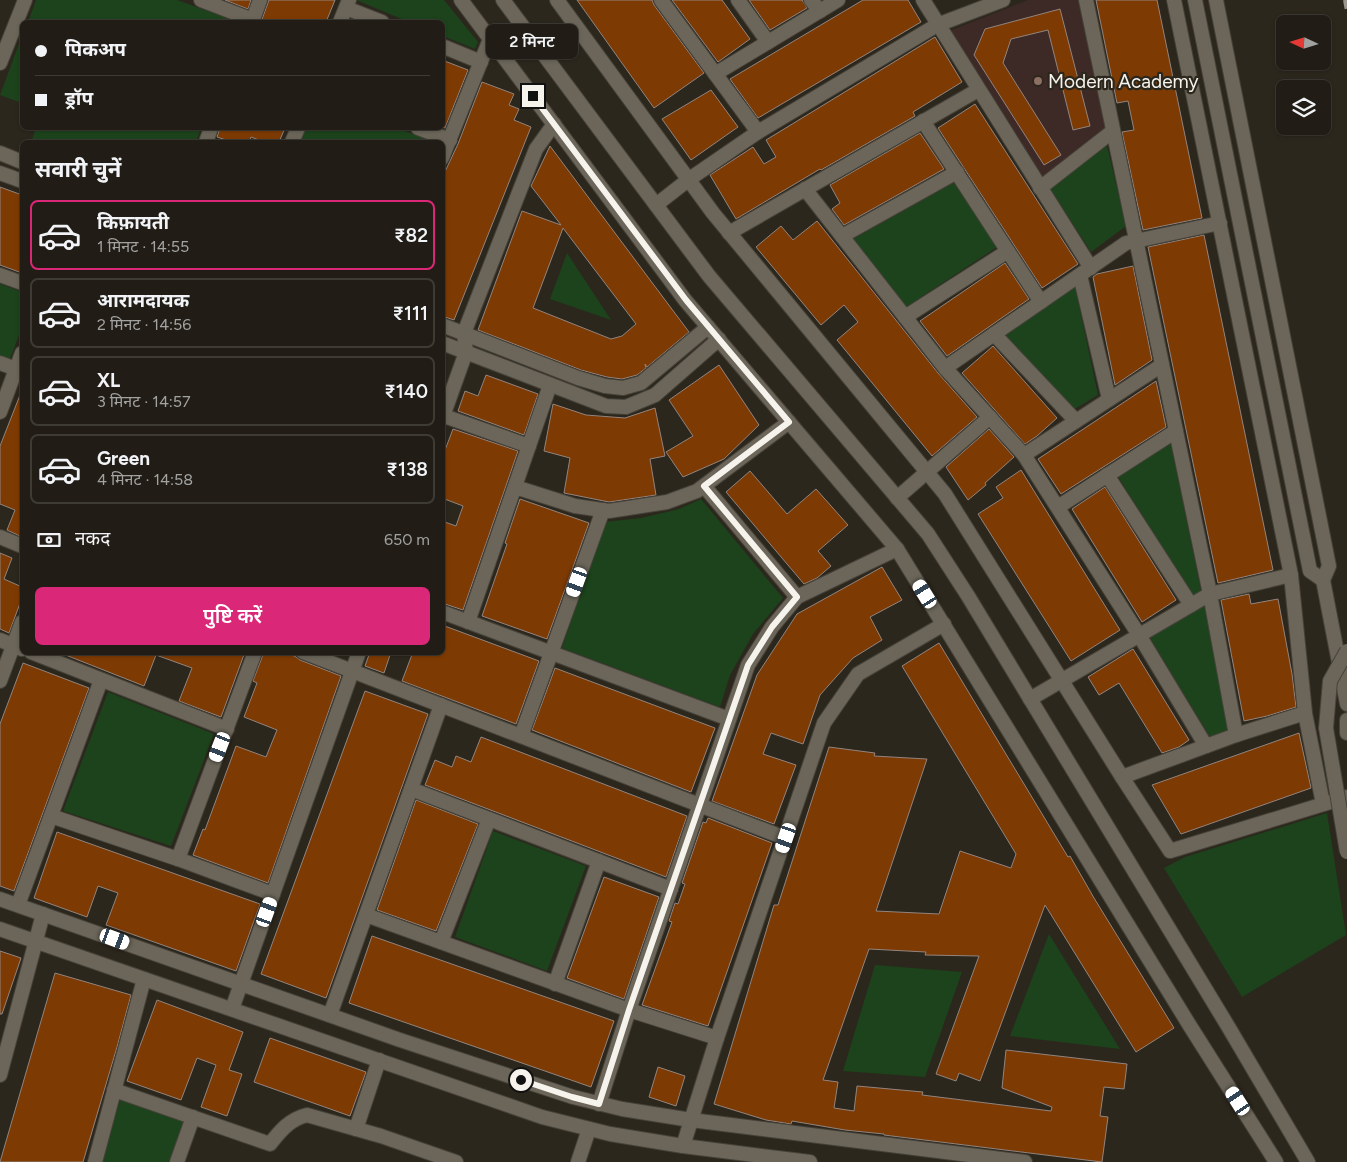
<!DOCTYPE html>
<html lang="hi">
<head>
<meta charset="utf-8">
<style>
	:root { --surface:#211d16; --page:#29261f; --text:#f1f3f6; --muted:#a2a2a1; --line:#3e3b35; --accent:#db2777 }
	body { margin:0; font-family:Figtree,"Noto Sans Devanagari",sans-serif; background:var(--page); color:var(--text); height:100vh; display:flex; flex-direction:column; font-size:19px; white-space:nowrap }
	* { box-sizing:border-box; margin:0 }
	p { font-size:16px; color:var(--muted) }
	.icon { flex:none; width:28px; height:28px; fill:none; stroke:currentColor; stroke-width:2; stroke-linecap:round; stroke-linejoin:round }
	.map { position:relative; flex:1; overflow:hidden }
	.details { position:absolute; left:20px; top:140px; width:425px; height:515px; display:flex; flex-direction:column; background:var(--surface); border-radius:8px; box-shadow:0 1px 4px #0004,0 0 0 1px var(--line) }
	.details>* { flex:none }
	.hud { position:absolute; left:20px; top:20px; width:425px; height:110px; border-radius:8px; box-shadow:0 1px 4px #0004,0 0 0 1px var(--line); display:grid; align-content:center; height:110px; padding:0 15px; background:var(--surface) }
	.needle { width:32px; rotate:274deg }
	.buttons { position:absolute; left:1276px; top:15px; display:grid; gap:10px }
	.buttons a { display:grid; place-items:center; width:55px; height:55px; border-radius:8px; background:var(--surface); box-shadow:0 1px 4px #0004,0 0 0 1px var(--line); font-size:25px }
	.end { position:absolute; width:22px; height:22px; margin:-11px; border:6px solid #f6f3ec; background:#111; box-shadow:0 0 0 2px #111 }
	.from { border-radius:50% }
	.bubble { position:absolute; height:35px; border-radius:8px; background:var(--surface); box-shadow:0 1px 4px #0004,0 0 0 1px var(--line); font-size:16px; font-weight:600; line-height:35px; text-align:center }
	.car { position:absolute; width:15px; height:30px; margin:-15px -8px; border-radius:6px; box-shadow:0 0 4px 1px #0007; background:linear-gradient(#fff 24%,#345 0 40%,#fff 0 76%,#345 0 86%,#fff 0) }
	.hud b { display:flex; align-items:center; gap:18px; height:48px; font-size:19px }
	.hud b+b { border-top:1px solid var(--line) }
	.hud i { width:12px; height:12px; background:var(--text) }
	ul { padding:0; list-style:none }
	li { display:flex; align-items:center; gap:15px; height:70px; margin:0 10px 8px; padding:0 5px; border:2px solid var(--line); border-radius:8px }
	li div { flex:1 }
	li b { display:block; font-size:19px }
	li em { font-style:normal; font-weight:600 }
	li.selected { border-color:var(--accent) }
	li>.icon { width:45px; height:45px; stroke-width:1.5 }
	h2 { padding:0 15px; font-size:22px; line-height:60px }
	.pay { display:flex; align-items:center; gap:12px; height:55px; padding:0 15px; font-size:19px }
	.pay p { margin-inline-start:auto }
	.cta { display:flex; gap:10px; margin-top:auto; padding:10px 15px }
	.cta a { flex:1; height:58px; border-radius:8px; background:var(--accent); color:#fff; font-size:20px; font-weight:600; line-height:58px; text-align:center }
	.map>svg:first-child { display:block }
	.education { fill:#3d2a26 }
	.green { fill:#1c431b }
	.building { fill:#7e3a03; stroke:#92847d; fill-rule:evenodd }
	.lines { fill:none; stroke-linecap:round; stroke-linejoin:round }
	.minor-casing { stroke:#464239; stroke-width:16 }
	.minor { stroke:#6b6659; stroke-width:14 }
	.rail { stroke:#9b978e; stroke-width:4; stroke-dasharray:9 9; stroke-linecap:butt }
	.minor-bridge-casing { stroke:#464239; stroke-width:16; stroke-linecap:butt }
	.minor-bridge { stroke:#6b6659; stroke-width:14 }
	.route { stroke:#f6f3ec; stroke-width:6 }
	.education-dot { fill:#8d6e63; stroke:#2c271d; stroke-width:2 }
	.labels { text-anchor:middle; stroke-width:4.5; stroke-linejoin:round; paint-order:stroke }
	.poi-label { font-size:19px; fill:#f6f3ec; stroke:#2c271d; text-anchor:start }
</style>
</head>
<body>
<div class="map">
<svg width="1347" height="1162" viewBox="0 0 1347 1162">
	<rect width="100%" height="100%" fill="#2c271d"/>
	<!-- education -->
	<path class="education" d="M1028 0H1079L1107 131 1043 177 947 32Z"/>
	<!-- green -->
	<g class="green">
		<path d="M36 0H177L237 22H28Z"/>
		<path d="M356 0H444L478 42 475 49 443 36 442 22H409Z"/>
		<path d="M22 36V103L0 95Z"/>
		<path d="M36 128H201L196 142H31Z"/>
		<path d="M306 128H397L434 142H300Z"/>
		<path d="M1107 146 1126 226 1091 252 1049 187Z"/>
		<path d="M955 182 997 247 906 307 853 239Z"/>
		<path d="M567 253 611 320 550 299Z"/>
		<path d="M0 284 22 292V327L10 359 0 355Z"/>
		<path d="M1075 287 1098 395 1073 410 1004 335Z"/>
		<path d="M1170 441 1201 590 1193 596 1117 475Z"/>
		<path d="M701 499 783 598 753 634 730 675 720 707 562 648 604 522 641 518 679 509Z"/>
		<path d="M1205 606 1229 736 1213 742 1149 636Z"/>
		<path d="M108 692 214 734 171 846 63 811Z"/>
		<path d="M1327 813 1346 935 1242 997 1164 868 1185 857Z"/>
		<path d="M493 831 586 866 547 971 455 937Z"/>
		<path d="M1049 934 1120 1049 1010 1036Z"/>
		<path d="M875 965 962 972 925 1077 843 1071Z"/>
		<path d="M121 1097 186 1122 172 1162H102Z"/>
	</g>
	<!-- building -->
	<g class="building">
		<path d="M225 0H251L248 9Z"/>
		<path d="M269 0H335L326 22H261Z"/>
		<path d="M577 0H652L654 5 704 73 654 108Z"/>
		<path d="M672 0H722L750 39 718 62Z"/>
		<path d="M749 0H802L807 8 770 30Z"/>
		<path d="M863 0H908L921 22 758 118 730 79Z"/>
		<path d="M1096 0H1157L1202 218 1143 230 1122 132 1134 130 1128 101 1117 103Z"/>
		<path d="M1060 9 1090 126 1073 130 1048 30 1011 39 1003 63 1061 155 1044 165 974 55 985 29Z"/>
		<path d="M935 37 962 82 913 112 915 116 821 170 820 169 736 219 710 175 753 147 764 164 776 157 766 140Z"/>
		<path d="M442 60 468 70 445 128 442 127Z"/>
		<path d="M482 82 514 94 509 105 519 109 514 120 531 127 454 320 442 316V178L458 144Z"/>
		<path d="M711 90 738 127 691 160 662 119Z"/>
		<path d="M975 104 1078 264 1042 288 938 128Z"/>
		<path d="M220 128H285L279 142H264L251 137 249 142H232L217 137Z"/>
		<path d="M920 133 944 169 844 225 832 209 840 203 830 185Z"/>
		<path d="M550 146 689 332 647 367 645 364 646 368 637 375 622 379 607 377 581 370 478 330 522 211 561 225 531 186ZM563 228 636 324 622 336 611 339 533 308Z"/>
		<path d="M0 187 22 195V273L0 265Z"/>
		<path d="M817 221 938 373 977 417 932 456 837 340 858 322 844 305 821 325 756 247 781 226 793 240Z"/>
		<path d="M1204 235 1273 570 1218 583 1148 247Z"/>
		<path d="M1005 263 1029 299 947 356 920 321Z"/>
		<path d="M1133 266 1152 360 1115 385 1093 277 1097 274Z"/>
		<path d="M993 346 1057 418 1037 436 1025 444 962 373Z"/>
		<path d="M719 365 759 425 724 459 683 477 666 452 693 436 669 400Z"/>
		<path d="M486 375 538 394 524 435 458 411 465 391 478 396Z"/>
		<path d="M1156 381 1166 427 1061 494 1038 459Z"/>
		<path d="M22 390V537L7 530 15 510 0 504V446Z"/>
		<path d="M553 404 586 415 625 418 655 408 665 456 650 459 656 495 609 502 564 493 570 458 544 451Z"/>
		<path d="M453 429 518 451 463 610 442 603V521L456 526 463 506 442 498V458Z"/>
		<path d="M989 429 1014 457 985 483 986 485 968 500 946 467Z"/>
		<path d="M1021 470 1120 630 1071 661 978 514 1003 498 996 487Z"/>
		<path d="M750 471 787 514 816 489 848 525 818 551 831 566 817 578 804 584 726 492Z"/>
		<path d="M1105 487 1176 600 1142 622 1072 509Z"/>
		<path d="M520 499 589 523 547 639 482 616 507 544 505 543Z"/>
		<path d="M0 553 12 558 4 579 22 587V598L9 633 0 629Z"/>
		<path d="M882 567 902 600 870 617 882 640 853 658 820 695 803 744 771 733 763 754 796 765 774 824 712 801 757 675 797 614Z"/>
		<path d="M1249 594 1251 604 1278 599 1292 674 1296 707 1267 716 1244 721 1221 600Z"/>
		<path d="M442 625 539 661 516 724 402 681 413 652H442Z"/>
		<path d="M939 643 1068 857 1070 856 1094 898 1174 1028 1136 1052 1045 905 980 1081 959 1073 956 1081 936 1074 979 956 925 955 926 952 869 949 823 1080 838 1082 834 1108 854 1111 857 1086 923 1092 922 1095 1051 1111 1052 1107 1002 1088 1006 1050 1127 1064 1124 1089 1104 1087 1100 1116 1108 1117 1102 1162 884 1135V1134L845 1130 792 1121 791 1124 766 1120 714 1104 774 905H778L829 747 875 753 874 756 927 759 876 911 939 914 960 851 1011 868 1016 854 902 666Z"/>
		<path d="M1133 649 1189 740 1179 747 1162 753 1119 683 1099 695 1088 677Z"/>
		<path d="M58 652H245L221 717 179 701 192 668 156 655 144 686Z"/>
		<path d="M264 652H285L296 657 300 660 341 676 268 883 193 855 203 829 205 830 236 746 266 757 277 730 244 717 257 683 253 681Z"/>
		<path d="M370 652H391L384 673 365 666Z"/>
		<path d="M23 663 89 688 14 891 0 886V724Z"/>
		<path d="M555 668 715 728 691 792 532 730Z"/>
		<path d="M365 691 428 714 326 998 261 974Z"/>
		<path d="M1299 733 1311 788 1181 834 1152 785Z"/>
		<path d="M481 737 687 816 666 877 425 785 435 760 452 767 456 756 471 762Z"/>
		<path d="M416 800 478 824 436 931 377 910Z"/>
		<path d="M708 818 772 843 708 1026 642 1005 672 922 669 921 675 903 678 904 685 884 682 883 703 822 706 823Z"/>
		<path d="M57 832 260 904 236 971 106 925 118 893 98 886 87 917 34 898Z"/>
		<path d="M604 877 659 897 624 999 567 978Z"/>
		<path d="M372 936 614 1021 591 1087 349 1003Z"/>
		<path d="M0 951 21 958 2 1014H0Z"/>
		<path d="M55 973 131 995 117 1047 83 1162H0Z"/>
		<path d="M157 1000 243 1032 229 1070 242 1074 227 1116 201 1107 216 1065 197 1058 181 1100 127 1081Z"/>
		<path d="M270 1038 366 1072 350 1116 254 1082Z"/>
		<path d="M658 1067 685 1076 676 1106 649 1097Z"/>
	</g>
	<g class="lines">
		<!-- minor casing -->
		<g class="minor-casing">
			<g id="minor">
				<path d="M201 0 253 20"/>
				<path d="M461 0 685 300 897 549 1190 1026 1276 1162"/>
				<path d="M503 0 709 276 928 534 968 596 1229 1028 1308 1162"/>
				<path d="M557 0 713 213 945 494 1122 777 1170 851 1347 797"/>
				<path d="M661 0 758 132"/>
				<path d="M738 0 768 42"/>
				<path d="M811 0 820 11"/>
				<path d="M923 0 1091 268"/>
				<path d="M1086 0 1210 594 1236 735"/>
				<path d="M1174 0 1291 575 1305 713 1323 804"/>
				<path d="M1195 0 1310 571 1323 580"/>
				<path d="M1216 0 1329 566 1323 580 1347 704"/>
				<path d="M346 8 382 22"/>
				<path d="M252 22 260 0"/>
				<path d="M340 22 349 0"/>
				<path d="M442 46 481 62"/>
				<path d="M0 63 25 0"/>
				<path d="M715 74 838 0"/>
				<path d="M923 121 1041 302"/>
				<path d="M418 128 450 140"/>
				<path d="M206 142 211 128"/>
				<path d="M292 142 298 128"/>
				<path d="M0 153 22 162"/>
				<path d="M442 158 490 39"/>
				<path d="M0 173 22 181"/>
				<path d="M1040 188 1113 131"/>
				<path d="M805 189 945 368 1024 455 1139 635 1206 746"/>
				<path d="M656 205 688 180 758 132 937 25 1003 0"/>
				<path d="M729 233 978 90"/>
				<path d="M842 236 957 172"/>
				<path d="M0 275 22 283"/>
				<path d="M1080 275 1109 399"/>
				<path d="M905 317 1008 251"/>
				<path d="M442 325 578 378 605 386 623 388 641 383 708 327"/>
				<path d="M994 334 1076 421"/>
				<path d="M442 343 606 406 626 407 655 395 719 339"/>
				<path d="M0 363 16 369"/>
				<path d="M945 368 1126 243 1220 223"/>
				<path d="M0 412 22 353"/>
				<path d="M444 416 529 446"/>
				<path d="M442 419 466 352 464 333 536 149 554 124"/>
				<path d="M1024 455 1162 365"/>
				<path d="M1107 475 1191 605"/>
				<path d="M704 486 797 597"/>
				<path d="M515 487 575 506 609 511 667 502 697 491 789 422"/>
				<path d="M897 498 990 417"/>
				<path d="M1058 507 1176 431"/>
				<path d="M0 537 22 546"/>
				<path d="M442 612 729 719"/>
				<path d="M468 622 550 385"/>
				<path d="M0 640 22 649"/>
				<path d="M31 652 227 729"/>
				<path d="M303 652 785 838"/>
				<path d="M0 681 22 622"/>
				<path d="M1030 699 1210 594 1291 575"/>
				<path d="M1347 720V733"/>
				<path d="M521 736 603 510"/>
				<path d="M1122 777 1236 735 1305 713"/>
				<path d="M411 789 671 889"/>
				<path d="M51 816 178 859 273 894"/>
				<path d="M178 859 255 652"/>
				<path d="M0 899 400 1040 573 1097 622 1109 691 1120 1025 1162"/>
				<path d="M18 905 101 680"/>
				<path d="M366 915 629 1010 717 1038"/>
				<path d="M0 929 542 1117 610 1134 683 1146 810 1162"/>
				<path d="M441 942 489 819"/>
				<path d="M555 984 599 861"/>
				<path d="M232 1009 359 652"/>
				<path d="M330 1015 441 705"/>
				<path d="M0 1075 43 914"/>
				<path d="M114 1090 270 1144C280 1131 290 1119 307 1115L381 1136 456 1162"/>
				<path d="M599 1104 629 1010 748 665 772 627 797 597 897 549"/>
				<path d="M356 1129 379 1060"/>
				<path d="M683 1146 717 1038 824 723 858 674 944 624"/>
				<path d="M95 1162 144 979"/>
				<path d="M177 1162 193 1117"/>
				<path d="M578 1162 589 1129"/>
			</g>
		</g>
		<!-- minor -->
		<use href="#minor" class="minor"/>
		<!-- rail -->
		<path class="rail" d="M1345 0 1347 11"/>
		<!-- minor-bridge casing -->
		<g class="minor-bridge-casing">
			<path id="minor-bridge" d="M1347 651 1330 681 1326 728 1347 852"/>
		</g>
		<!-- minor-bridge -->
		<use href="#minor-bridge" class="minor-bridge"/>
	</g>
	<g class="lines">
		<!-- route -->
		<path class="route" d="M521 1080 572 1097 599 1104 629 1010 748 665 772 627 797 597 704 486 789 422 686 300 533 96"/>
	</g>
	<!-- markers -->
	<circle class="education-dot" cx="1038" cy="81" r="5"/>
	<g class="labels">
		<!-- poi labels -->
		<g class="poi-label">
			<text x="1048" y="88">Modern Academy</text>
		</g>
	</g>
</svg>
<div class="buttons">
<a><svg class="needle" viewBox="-14 -14 28 28"><path d="M0-13l5 13h-10z" fill="#e53935"/><path d="M0 13l5-13h-10z" fill="#a2a2a1"/></svg></a>
<a><svg class="icon" aria-label="layers" viewBox="0 0 24 24"><path d="M12 4l9 5-9 5-9-5zM3 14l9 5 9-5"/></svg></a>
</div>
<i class="end from" style="left:521px;top:1080px"></i>
<i class="end" style="left:533px;top:96px"></i>
<div class="bubble" style="left:486px;top:24px;width:92px">2 मिनट</div>
<i class="car" style="left:577px;top:582px;rotate:200deg"></i>
<i class="car" style="left:925px;top:594px;rotate:328deg"></i>
<i class="car" style="left:220px;top:747px;rotate:201deg"></i>
<i class="car" style="left:786px;top:838px;rotate:199deg"></i>
<i class="car" style="left:267px;top:912px;rotate:20deg"></i>
<i class="car" style="left:115px;top:939px;rotate:110deg"></i>
<i class="car" style="left:1238px;top:1101px;rotate:327deg"></i>
<div class="hud">
<b><i class="from"></i>पिकअप</b>
<b><i></i>ड्रॉप</b>
</div>
<section class="details">
<h2>सवारी चुनें</h2>
<ul>
<li class="selected"><svg class="icon" aria-label="car" viewBox="0 0 24 24"><path d="M5 17H2v-5l4-1 3-4h7l3 4 3 1v5h-3M9 17h6M6 11h13"/><circle cx="7" cy="17" r="2"/><circle cx="17" cy="17" r="2"/></svg><div><b>किफ़ायती</b><p>1 मिनट · 14:55</p></div><em>₹82</em></li>
<li><svg class="icon" aria-label="car" viewBox="0 0 24 24"><path d="M5 17H2v-5l4-1 3-4h7l3 4 3 1v5h-3M9 17h6M6 11h13"/><circle cx="7" cy="17" r="2"/><circle cx="17" cy="17" r="2"/></svg><div><b>आरामदायक</b><p>2 मिनट · 14:56</p></div><em>₹111</em></li>
<li><svg class="icon" aria-label="car" viewBox="0 0 24 24"><path d="M5 17H2v-5l4-1 3-4h7l3 4 3 1v5h-3M9 17h6M6 11h13"/><circle cx="7" cy="17" r="2"/><circle cx="17" cy="17" r="2"/></svg><div><b>XL</b><p>3 मिनट · 14:57</p></div><em>₹140</em></li>
<li><svg class="icon" aria-label="car" viewBox="0 0 24 24"><path d="M5 17H2v-5l4-1 3-4h7l3 4 3 1v5h-3M9 17h6M6 11h13"/><circle cx="7" cy="17" r="2"/><circle cx="17" cy="17" r="2"/></svg><div><b>Green</b><p>4 मिनट · 14:58</p></div><em>₹138</em></li>
</ul>
<div class="pay"><svg class="icon" aria-label="cash" viewBox="0 0 24 24"><path d="M3 7h18v10H3z"/><circle cx="12" cy="12" r="2"/></svg>नकद<p>650 m</p></div>
<div class="cta"><a>पुष्टि करें</a></div>
</section>
</div>
</body>
</html>
